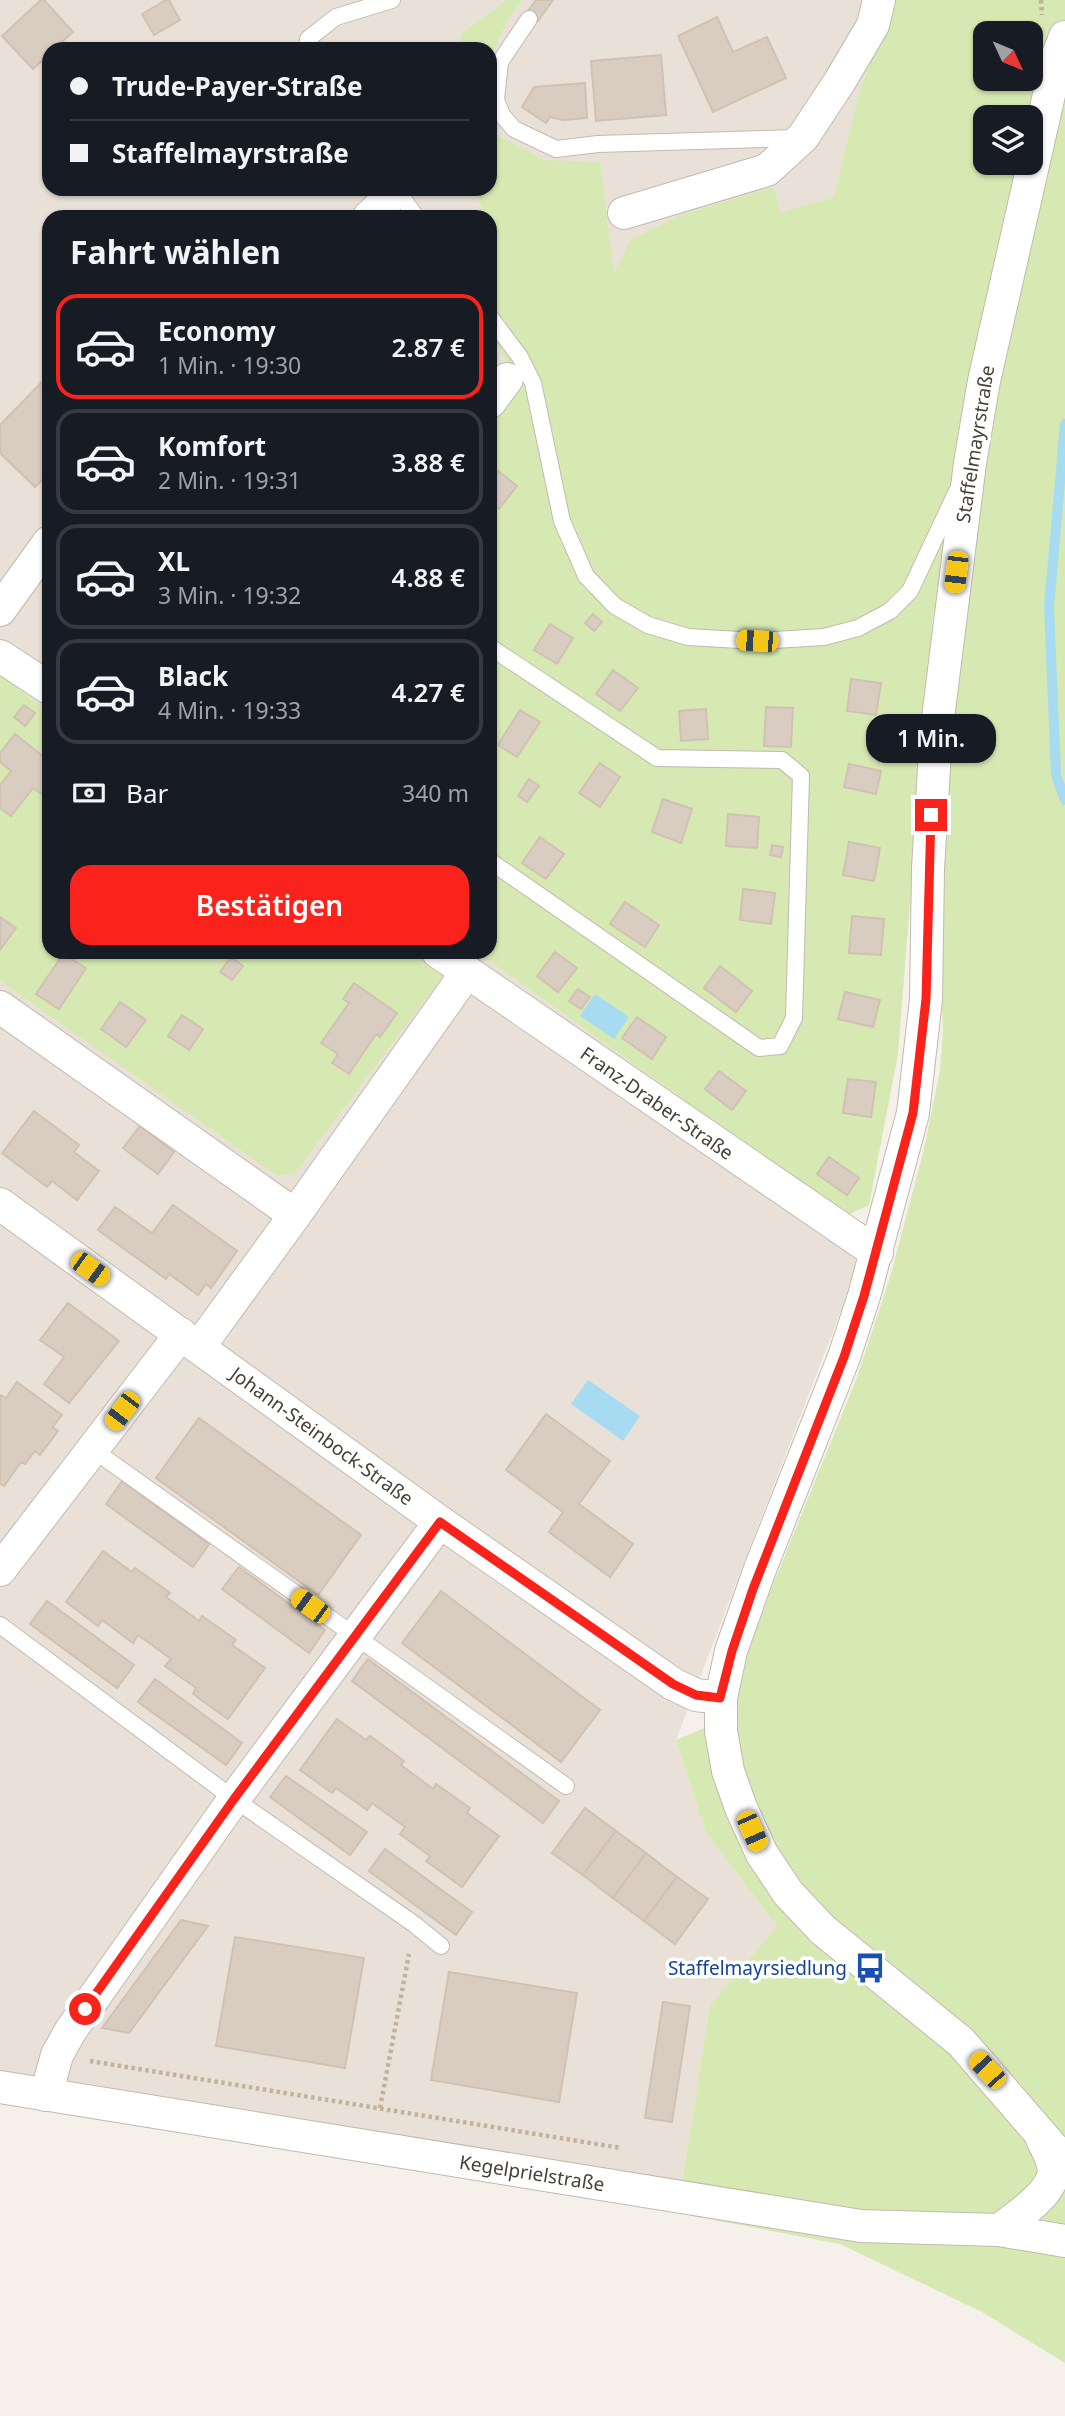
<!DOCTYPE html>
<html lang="de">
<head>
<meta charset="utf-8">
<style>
	:root { --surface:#171b24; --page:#20242c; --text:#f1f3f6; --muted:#9ea1a6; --line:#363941; --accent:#fa231b }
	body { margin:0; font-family:"Noto Sans",sans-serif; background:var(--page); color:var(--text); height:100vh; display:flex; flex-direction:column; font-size:26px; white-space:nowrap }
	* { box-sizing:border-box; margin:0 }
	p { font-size:23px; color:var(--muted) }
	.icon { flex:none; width:38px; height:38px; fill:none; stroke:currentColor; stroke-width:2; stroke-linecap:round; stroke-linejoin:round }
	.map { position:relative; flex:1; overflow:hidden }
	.side { position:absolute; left:42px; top:210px; width:455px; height:749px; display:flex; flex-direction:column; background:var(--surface); border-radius:21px; box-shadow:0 2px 5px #0004 }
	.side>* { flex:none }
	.guide { position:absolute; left:42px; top:42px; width:455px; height:154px; border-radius:21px; box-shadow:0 2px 5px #0004; display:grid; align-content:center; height:154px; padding:0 28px; background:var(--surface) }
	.needle { width:46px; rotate:134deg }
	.fabs { position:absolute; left:973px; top:21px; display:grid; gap:14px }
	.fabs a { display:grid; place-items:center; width:70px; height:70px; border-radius:14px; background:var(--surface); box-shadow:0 2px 5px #0004; font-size:35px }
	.end { position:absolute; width:32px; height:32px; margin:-16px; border:9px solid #fa231b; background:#fff; box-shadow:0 0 0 4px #fff }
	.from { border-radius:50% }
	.bubble { position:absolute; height:49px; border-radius:21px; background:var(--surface); box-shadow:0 2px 5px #0004; font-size:23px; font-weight:600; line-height:49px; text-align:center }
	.car { position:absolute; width:21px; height:42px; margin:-21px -10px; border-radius:9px; box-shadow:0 0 5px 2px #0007; background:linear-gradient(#f5c518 24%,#345 0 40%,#f5c518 0 76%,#345 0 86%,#f5c518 0) }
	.guide b { display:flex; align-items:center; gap:24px; height:66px; font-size:26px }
	.guide b+b { border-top:2px solid var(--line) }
	.guide i { width:18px; height:18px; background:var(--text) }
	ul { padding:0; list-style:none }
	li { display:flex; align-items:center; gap:21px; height:105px; margin:0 14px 10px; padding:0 14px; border:4px solid var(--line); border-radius:21px }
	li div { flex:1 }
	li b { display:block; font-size:26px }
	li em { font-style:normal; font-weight:600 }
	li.selected { border-color:var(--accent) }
	li>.icon { width:63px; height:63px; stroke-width:1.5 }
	h2 { padding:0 28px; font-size:32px; line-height:84px }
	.pay { display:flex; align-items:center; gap:18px; height:77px; padding:0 28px; font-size:26px }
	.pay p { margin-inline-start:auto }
	.primary-button { display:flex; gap:14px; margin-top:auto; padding:14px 28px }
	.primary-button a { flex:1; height:80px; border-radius:21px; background:var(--accent); color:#fff; font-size:28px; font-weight:600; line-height:80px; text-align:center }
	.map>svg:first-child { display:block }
	.residential { fill:#e9e1d7 }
	.green { fill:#d6e9b2; fill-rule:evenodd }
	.water { fill:#a6dbf1 }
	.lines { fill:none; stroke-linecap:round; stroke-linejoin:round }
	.stream { stroke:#a6dbf1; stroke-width:10 }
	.building { fill:#d9cdc2; stroke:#d1c1b2; stroke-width:2 }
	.service-casing { stroke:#c3b9af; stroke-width:18 }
	.minor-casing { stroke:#c3b9af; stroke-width:34 }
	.path { stroke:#c2b19d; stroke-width:4.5; stroke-dasharray:3.5 3.5; stroke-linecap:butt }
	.service { stroke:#fff; stroke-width:16 }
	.minor { stroke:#fff; stroke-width:32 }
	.route { stroke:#fa231b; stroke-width:9 }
	.labels { text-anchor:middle; stroke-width:7; stroke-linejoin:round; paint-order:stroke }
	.street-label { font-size:19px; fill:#484037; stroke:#fff }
	.transit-label { font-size:19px; fill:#164399; stroke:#fff; text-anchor:end }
</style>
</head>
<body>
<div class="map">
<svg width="1065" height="2416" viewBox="0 0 1065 2416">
	<rect width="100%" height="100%" fill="#f5f0e9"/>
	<!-- residential -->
	<g class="residential">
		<path d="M0 0H506L462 33 457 49H49V189H474L485 217H49V711L0 675Z"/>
		<path d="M523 0H892L857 99 834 198 779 212 774 187 613 275 545 160 492 132 490 127V60L507 21Z"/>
		<path d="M490 337 519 380 490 420Z"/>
		<path d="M461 952H477L741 1141 850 1214 858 1266 676 1740 705 1831 777 1926 710 2005 677 2213 0 2104V981L277 1176Z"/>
	</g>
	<!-- green -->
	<g class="green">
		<path d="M506 0H523L507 21 490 60V49H457L462 33Z"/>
		<path d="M892 0H1065V2363L982 2312 840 2244 677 2213 710 2005 777 1926 705 1831 676 1740 735 1715 746 1660 766 1602 856 1380 891 1274 924 1149 940 1070 943 1030 940 952 941 843 968 556 933 615 898 1054 869 1205 850 1214 741 1141 477 952H490V420L519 380 490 337V240L493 236 490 217H485L474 189H490V127L492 132 545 160 600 162 614 274 630 240 678 216 774 187 780 212 834 197 857 99ZM985 33H1031V79H985ZM985 117H1031V163H985Z"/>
		<path d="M0 675 49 711V952H461L295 1173 277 1176 0 981Z"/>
	</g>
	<!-- water -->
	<g class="water">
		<path d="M595 994 629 1017 614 1039 580 1016Z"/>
		<path d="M588 1380 640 1416 623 1441 571 1404Z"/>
	</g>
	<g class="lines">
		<!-- stream -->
		<path class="stream" d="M1065 424 1049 607 1056 775 1065 800"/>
	</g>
	<!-- building -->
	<g class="building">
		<path d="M41 0H44L73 32 54 49H49V54L33 69 2 36Z"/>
		<path d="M166 0H169L180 20 154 35 142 14Z"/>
		<path d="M536 0H553L538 21 527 12Z"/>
		<path d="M717 17 733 52 767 37 786 78 713 112 678 36Z"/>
		<path d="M661 55 666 115 596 121 591 61Z"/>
		<path d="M585 83 587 118 563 120 550 117 546 123 522 107 534 87Z"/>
		<path d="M43 381 49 387V473L35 487 0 453V425Z"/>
		<path d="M494 468 517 486 499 509 490 503V472Z"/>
		<path d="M593 614 602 622 594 631 585 623Z"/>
		<path d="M550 624 573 638 557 664 534 650Z"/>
		<path d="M613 670 638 688 620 711 596 694Z"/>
		<path d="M851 679 881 683 876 715 847 711Z"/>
		<path d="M24 705 35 713 25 726 14 717Z"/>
		<path d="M766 707 793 708 791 747 764 746Z"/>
		<path d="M706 709 708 739 681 741 679 711Z"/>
		<path d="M520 710 540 722 517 757 498 745Z"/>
		<path d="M15 734 49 761V799L33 788 11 816 0 808V785L11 771 0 762V753Z"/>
		<path d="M600 763 620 777 600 807 579 793Z"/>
		<path d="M849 764 881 771 876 794 844 787Z"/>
		<path d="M529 779 539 786 527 802 518 796Z"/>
		<path d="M663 799 692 809 681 843 652 832Z"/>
		<path d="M728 814 759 817 757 848 726 846Z"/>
		<path d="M540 837 564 854 546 879 522 863Z"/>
		<path d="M849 842 880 848 874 881 843 875Z"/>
		<path d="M772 845 783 847 781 857 770 855Z"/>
		<path d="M743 889 775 893 771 924 740 920Z"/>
		<path d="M625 902 659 925 645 947 610 924Z"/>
		<path d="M852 916 884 919 881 955 849 953Z"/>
		<path d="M0 917 16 928 0 950Z"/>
		<path d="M555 952 577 968 558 992 537 976Z"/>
		<path d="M63 954 86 968 59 1009 36 994Z"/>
		<path d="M231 957 243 966 232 980 220 972Z"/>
		<path d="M720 966 752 991 736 1012 704 988Z"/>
		<path d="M354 983 397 1013 380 1037 376 1034 349 1074 332 1063 338 1054 321 1043 349 1003 343 999Z"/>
		<path d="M578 989 590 997 581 1009 569 1001Z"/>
		<path d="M845 992 880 1000 873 1027 838 1019Z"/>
		<path d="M120 1002 146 1020 126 1047 101 1029Z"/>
		<path d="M182 1015 203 1029 189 1050 168 1036Z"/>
		<path d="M637 1017 666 1037 652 1059 622 1038Z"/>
		<path d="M719 1071 746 1091 732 1110 705 1089Z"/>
		<path d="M848 1079 876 1082 871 1117 843 1113Z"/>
		<path d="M34 1111 79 1145 74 1152 99 1171 77 1200 52 1181 47 1187 2 1153Z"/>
		<path d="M140 1126 174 1152 158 1174 123 1148Z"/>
		<path d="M829 1157 859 1178 847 1195 817 1174Z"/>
		<path d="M173 1205 237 1251 211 1288 206 1284 198 1295 169 1274 166 1279 98 1230 115 1207 152 1233Z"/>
		<path d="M68 1303 119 1341 69 1403 44 1384 64 1357 40 1340Z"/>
		<path d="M17 1382 62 1415 53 1427 58 1431 40 1455 35 1451 25 1464 21 1462 4 1486 0 1483V1395L6 1398Z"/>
		<path d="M546 1414 610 1461 579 1504 633 1544 610 1577 549 1532 563 1512 506 1470Z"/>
		<path d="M199 1418 361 1535 318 1595 156 1478Z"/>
		<path d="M122 1481 209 1544 193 1567 106 1504Z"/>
		<path d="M103 1551 132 1572 135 1568 170 1593 166 1597 199 1621 202 1616 236 1640 232 1645 265 1668 228 1719 193 1694 196 1688 165 1666 171 1659 138 1635 133 1643 102 1620 98 1626 66 1602Z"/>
		<path d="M239 1567 325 1630 309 1653 222 1589Z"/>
		<path d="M441 1591 600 1710 561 1762 402 1643Z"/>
		<path d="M47 1601 134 1665 117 1688 30 1624Z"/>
		<path d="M368 1659 559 1801 543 1823 352 1681Z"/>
		<path d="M155 1679 242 1743 226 1765 138 1702Z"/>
		<path d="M337 1719 366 1740 370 1736 404 1761 401 1765 433 1789 436 1784 470 1808 467 1813 499 1836 462 1887 426 1861 430 1856 400 1834 405 1827 372 1803 367 1810 336 1788 332 1793 300 1770Z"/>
		<path d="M286 1776 367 1832 350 1855 270 1797Z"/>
		<path d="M585 1808 616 1831 583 1875 552 1853Z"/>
		<path d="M616 1831 646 1853 613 1898 583 1875Z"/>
		<path d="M385 1849 472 1912 456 1935 369 1871Z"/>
		<path d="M646 1853 677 1877 644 1921 613 1898Z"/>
		<path d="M677 1877 708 1899 675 1944 644 1921Z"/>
		<path d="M181 1920 208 1926 129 2033 102 2028Z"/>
		<path d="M235 1937 364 1958 345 2068 216 2046Z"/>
		<path d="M449 1972 577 1993 559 2102 431 2080Z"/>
		<path d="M663 2002 690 2006 672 2122 645 2118Z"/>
	</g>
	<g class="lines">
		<!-- service casing -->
		<g class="service-casing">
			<g id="service">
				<path d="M529 19 500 62 496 100 502 115 514 129 556 149 598 144 797 138"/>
				<path d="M307 49 308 39 336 17 392 0"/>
				<path d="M396 189 416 217"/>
				<path d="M490 317 520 357 533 383 562 521 586 576 615 606 648 625 688 637 757 641 824 637 858 628 890 611 910 591 957 491"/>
				<path d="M490 647 657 758 782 760 801 776 794 1018 780 1046 759 1048 490 861"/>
				<path d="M92 1449 566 1786"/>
				<path d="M0 1625 234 1799 414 1924 441 1946"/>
			</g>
		</g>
		<!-- minor casing -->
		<g class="minor-casing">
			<g id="minor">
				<path d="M1065 37 1058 55 984 381 970 463 936 734 928 869 926 999 913 1113 864 1296 844 1357 760 1569 731 1651 721 1698V1731L728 1771 741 1808 762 1854 788 1893 823 1930 961 2042 1065 2162"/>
				<path d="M624 213 767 170 803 137 840 81 873 25 879 0"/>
				<path d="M369 217 397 190"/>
				<path d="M490 402 507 379"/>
				<path d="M0 610 49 542"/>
				<path d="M0 656 49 688"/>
				<path d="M438 952 877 1253"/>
				<path d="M0 1007 295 1215 467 972"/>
				<path d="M0 1204 440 1522 673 1684 696 1695 721 1698"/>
				<path d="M199 1347 295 1215"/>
				<path d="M0 1570 181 1334"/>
				<path d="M0 2087 861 2226 999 2230 1065 2241"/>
				<path d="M46 2095 57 2055 71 2030 234 1799 440 1522"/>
				<path d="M999 2230C1016 2217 1059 2190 1053 2165 1051 2156 1046 2147 1042 2139"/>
			</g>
		</g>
		<!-- path -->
		<g class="path">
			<path d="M1041 0 1042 15"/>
			<path d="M90 2061 621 2148"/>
			<path d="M380 2108 409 1954"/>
		</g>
		<!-- service -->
		<use href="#service" class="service"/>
		<!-- minor -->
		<use href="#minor" class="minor"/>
	</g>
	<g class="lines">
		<!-- route -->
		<path class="route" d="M85 2009 234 1799 440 1522 673 1684 696 1695 720 1698 732 1651 753 1589 844 1357 864 1296 913 1113 926 999 931 815"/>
	</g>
	<!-- icons -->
	<defs>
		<g id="bus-bare" transform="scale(2.415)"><path d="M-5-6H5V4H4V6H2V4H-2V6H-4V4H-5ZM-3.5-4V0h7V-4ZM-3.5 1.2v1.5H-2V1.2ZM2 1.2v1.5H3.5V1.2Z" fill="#1a4fb4" stroke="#fff" stroke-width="2.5" paint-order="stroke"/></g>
	</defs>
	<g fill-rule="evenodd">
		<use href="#bus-bare" x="870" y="1968"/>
	</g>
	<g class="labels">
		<!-- street labels -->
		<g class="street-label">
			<text transform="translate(975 444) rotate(-81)" y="7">Staffelmayrstraße</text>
			<text transform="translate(657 1103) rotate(35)" y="7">Franz-Draber-Straße</text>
			<text transform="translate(322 1436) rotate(36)" y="7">Johann-Steinbock-Straße</text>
			<text transform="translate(532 2173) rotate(9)" y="7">Kegelprielstraße</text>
		</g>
		<!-- transit labels -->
		<g class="transit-label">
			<text x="847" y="1975">Staffelmayrsiedlung</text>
		</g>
	</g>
</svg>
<div class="fabs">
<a><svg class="needle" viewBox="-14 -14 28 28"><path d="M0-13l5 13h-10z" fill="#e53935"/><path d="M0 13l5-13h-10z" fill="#9ea1a6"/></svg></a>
<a><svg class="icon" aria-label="layers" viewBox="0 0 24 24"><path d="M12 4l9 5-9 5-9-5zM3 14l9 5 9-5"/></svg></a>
</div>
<i class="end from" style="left:85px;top:2009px"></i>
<i class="end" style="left:931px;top:815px"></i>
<div class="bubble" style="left:866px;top:714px;width:130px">1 Min.</div>
<i class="car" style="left:956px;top:572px;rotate:187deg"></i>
<i class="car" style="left:757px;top:641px;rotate:273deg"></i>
<i class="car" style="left:90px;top:1269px;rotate:126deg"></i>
<i class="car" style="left:122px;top:1411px;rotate:217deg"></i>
<i class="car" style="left:310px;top:1606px;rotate:306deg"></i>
<i class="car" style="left:752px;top:1831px;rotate:156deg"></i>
<i class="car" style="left:987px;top:2070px;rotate:317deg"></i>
<div class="guide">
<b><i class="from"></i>Trude-Payer-Straße</b>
<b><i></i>Staffelmayrstraße</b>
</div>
<section class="side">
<h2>Fahrt wählen</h2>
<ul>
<li class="selected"><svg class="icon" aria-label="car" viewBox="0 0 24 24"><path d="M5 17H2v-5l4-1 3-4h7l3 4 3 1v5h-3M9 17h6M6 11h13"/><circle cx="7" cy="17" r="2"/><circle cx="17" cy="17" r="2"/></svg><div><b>Economy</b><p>1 Min. · 19:30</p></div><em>2.87 €</em></li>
<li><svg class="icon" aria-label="car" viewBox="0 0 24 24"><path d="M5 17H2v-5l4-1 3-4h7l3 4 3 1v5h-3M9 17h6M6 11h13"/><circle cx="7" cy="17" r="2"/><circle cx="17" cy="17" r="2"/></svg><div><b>Komfort</b><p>2 Min. · 19:31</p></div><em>3.88 €</em></li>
<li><svg class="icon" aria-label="car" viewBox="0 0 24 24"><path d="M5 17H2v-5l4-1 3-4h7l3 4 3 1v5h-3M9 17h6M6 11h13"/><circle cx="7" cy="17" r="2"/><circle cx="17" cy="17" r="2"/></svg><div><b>XL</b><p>3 Min. · 19:32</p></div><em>4.88 €</em></li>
<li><svg class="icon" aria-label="car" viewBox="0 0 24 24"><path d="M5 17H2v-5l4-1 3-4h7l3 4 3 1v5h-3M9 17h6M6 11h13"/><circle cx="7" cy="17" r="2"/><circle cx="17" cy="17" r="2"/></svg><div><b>Black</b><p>4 Min. · 19:33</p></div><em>4.27 €</em></li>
</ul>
<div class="pay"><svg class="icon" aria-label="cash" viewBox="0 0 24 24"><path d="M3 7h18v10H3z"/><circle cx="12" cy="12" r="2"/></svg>Bar<p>340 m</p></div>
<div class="primary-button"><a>Bestätigen</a></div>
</section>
</div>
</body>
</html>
